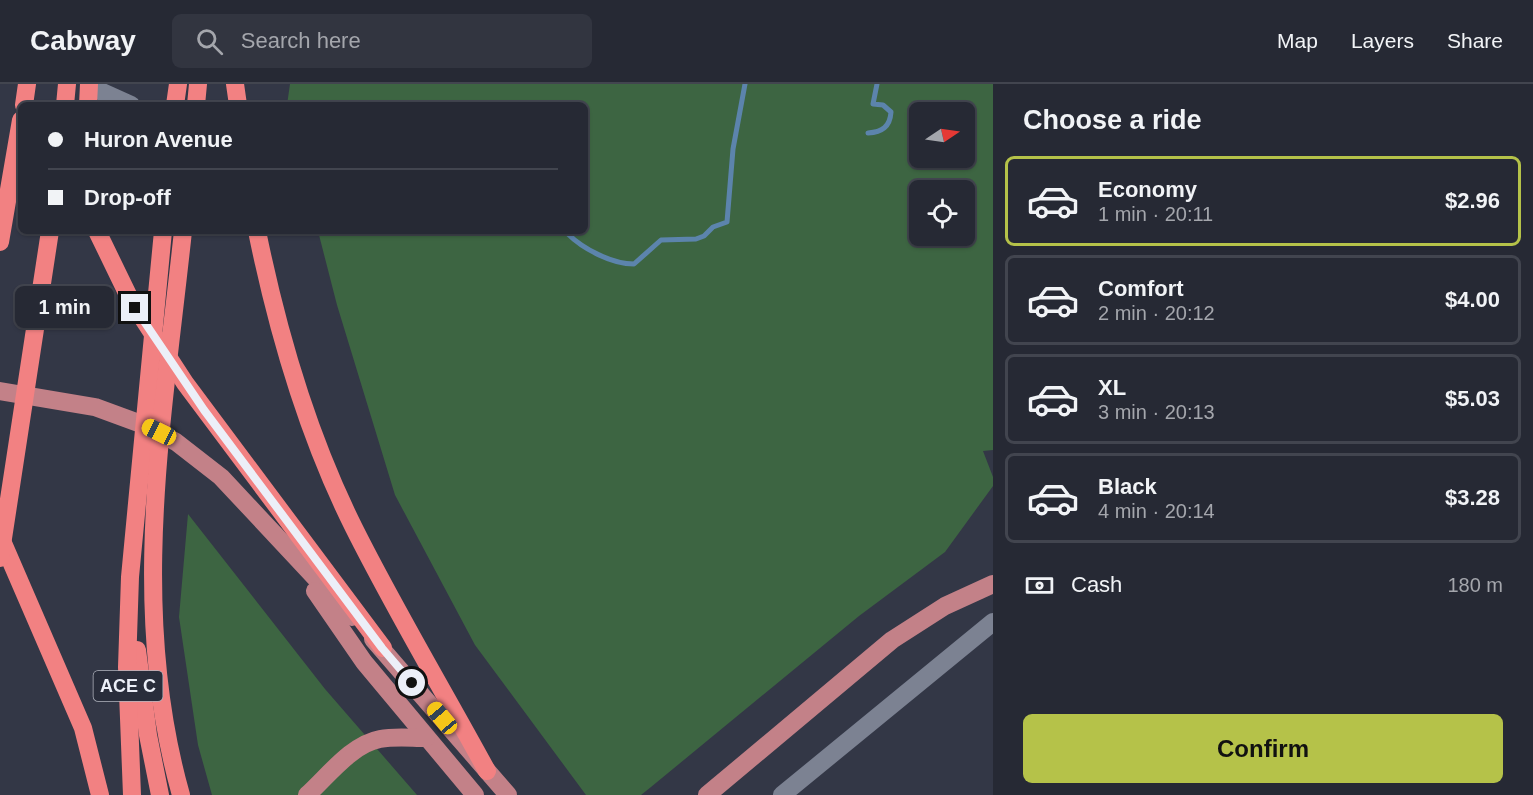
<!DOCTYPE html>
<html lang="en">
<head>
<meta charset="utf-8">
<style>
	:root { --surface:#262934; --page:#323540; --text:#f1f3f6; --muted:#a4a6ac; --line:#42454f; --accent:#b5c249 }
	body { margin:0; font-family:Arial,sans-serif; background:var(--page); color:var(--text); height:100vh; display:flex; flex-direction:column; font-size:22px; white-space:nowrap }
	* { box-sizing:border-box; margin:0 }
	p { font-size:20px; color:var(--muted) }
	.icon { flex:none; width:33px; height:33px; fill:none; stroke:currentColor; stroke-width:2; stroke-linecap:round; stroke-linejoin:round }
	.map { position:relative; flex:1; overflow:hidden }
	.details { display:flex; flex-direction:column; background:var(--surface); width:540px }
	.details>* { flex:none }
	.top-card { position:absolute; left:18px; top:18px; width:570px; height:132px; border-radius:9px; box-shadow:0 2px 4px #0004,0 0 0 2px var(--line); display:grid; align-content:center; height:132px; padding:0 30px; background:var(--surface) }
	.needle { width:39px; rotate:77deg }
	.tools { position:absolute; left:909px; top:18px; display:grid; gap:12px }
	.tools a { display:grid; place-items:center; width:66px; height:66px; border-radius:9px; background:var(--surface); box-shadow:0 2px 4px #0004,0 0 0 2px var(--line); font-size:30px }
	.end { position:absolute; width:27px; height:27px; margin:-14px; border:8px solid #eceff8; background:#111; box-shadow:0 0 0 3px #111 }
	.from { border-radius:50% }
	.bubble { position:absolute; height:42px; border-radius:9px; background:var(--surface); box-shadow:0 2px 4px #0004,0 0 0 2px var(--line); font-size:20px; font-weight:600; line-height:42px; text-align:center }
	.car { position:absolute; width:18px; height:36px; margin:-18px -9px; border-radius:8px; box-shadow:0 0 4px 2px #0007; background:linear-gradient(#f5c518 24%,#345 0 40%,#f5c518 0 76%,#345 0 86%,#f5c518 0) }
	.top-card b { display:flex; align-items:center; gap:21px; height:57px; font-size:22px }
	.top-card b+b { border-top:2px solid var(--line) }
	.top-card i { width:15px; height:15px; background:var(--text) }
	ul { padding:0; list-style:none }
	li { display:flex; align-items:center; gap:18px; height:90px; margin:0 12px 9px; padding:0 18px; border:3px solid var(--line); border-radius:9px }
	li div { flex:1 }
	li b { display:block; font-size:22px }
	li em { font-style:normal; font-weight:600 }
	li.on { border-color:var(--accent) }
	li>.icon { width:54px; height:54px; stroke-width:1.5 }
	h2 { padding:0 30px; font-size:27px; line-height:72px }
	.pay { display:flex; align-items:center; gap:15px; height:66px; padding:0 30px; font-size:22px }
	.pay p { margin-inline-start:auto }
	.cta { display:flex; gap:12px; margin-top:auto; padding:12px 30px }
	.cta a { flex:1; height:69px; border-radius:9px; background:var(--accent); color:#111; font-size:24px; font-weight:600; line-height:69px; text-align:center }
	header { display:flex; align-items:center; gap:36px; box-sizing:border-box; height:84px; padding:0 30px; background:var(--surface); border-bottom:2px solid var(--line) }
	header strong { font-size:28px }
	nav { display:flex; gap:33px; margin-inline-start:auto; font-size:21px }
	.search { width:420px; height:54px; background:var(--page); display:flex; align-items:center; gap:15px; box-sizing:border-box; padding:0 21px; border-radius:9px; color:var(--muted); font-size:22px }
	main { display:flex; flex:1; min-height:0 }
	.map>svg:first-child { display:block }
	.green { fill:#3d6542; fill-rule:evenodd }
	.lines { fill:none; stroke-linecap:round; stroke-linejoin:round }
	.stream { stroke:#5c84ac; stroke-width:5 }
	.minor { stroke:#7c8292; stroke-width:18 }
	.major { stroke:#c38188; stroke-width:18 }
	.highway { stroke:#f28182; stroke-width:18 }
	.route { stroke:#eceff8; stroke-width:8 }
	.labels { text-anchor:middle; stroke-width:6; stroke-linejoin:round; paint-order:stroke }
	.shield { fill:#292d3b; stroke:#b2b5bf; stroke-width:1.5 }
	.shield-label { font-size:18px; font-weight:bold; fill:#eceff8 }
</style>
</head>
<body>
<header>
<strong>Cabway</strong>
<div class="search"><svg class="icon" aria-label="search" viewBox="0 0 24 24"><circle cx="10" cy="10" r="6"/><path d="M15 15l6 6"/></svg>Search here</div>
<nav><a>Map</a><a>Layers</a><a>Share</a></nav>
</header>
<main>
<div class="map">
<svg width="993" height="711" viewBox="0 0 993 711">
	<rect width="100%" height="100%" fill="#333746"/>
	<!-- green -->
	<g class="green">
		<path d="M290 0H993V366L983 367 993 393V402L945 468 859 532 651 703 641 711H586L475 561 395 411 337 221 318 147H585V21H287ZM964 28V74H920V28ZM920 106H964V152H920Z"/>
		<path d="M188 430 325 605 417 711H212L198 661 179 533Z"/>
	</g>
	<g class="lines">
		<!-- stream -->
		<g class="stream">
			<path d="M868 49C882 48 890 43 891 28L883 21 873 20 877 0"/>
			<path d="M568 150C583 165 612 180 634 180L661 156 696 155 704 152 713 143 727 138 733 65 745 0"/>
		</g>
		<!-- minor -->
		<g class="minor">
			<path d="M89 2 131 21"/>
			<path d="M782 711 993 538"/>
		</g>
		<!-- major -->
		<g class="major">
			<path d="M0 307 95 323 144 341 176 358 221 393 352 533"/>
			<path d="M315 507 364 578 475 711"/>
			<path d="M373 555 508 711"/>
			<path d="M307 711C328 692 352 660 380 655 395 652 411 654 426 654"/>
			<path d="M707 711 892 556 945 522 993 500"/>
		</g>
		<!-- highway -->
		<g class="highway">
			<path d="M235 0 238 21"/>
			<path d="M24 21 27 0"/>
			<path d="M65 21 67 0"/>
			<path d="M88 21 89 0"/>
			<path d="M175 21 178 0"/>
			<path d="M196 21 198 0"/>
			<path d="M97 147 129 213 185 299 383 564"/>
			<path d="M257 147C278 250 307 350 354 444 395 526 443 606 487 687"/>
			<path d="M0 158 21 36"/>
			<path d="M3 459 83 644 100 711"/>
			<path d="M0 474 50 147"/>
			<path d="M137 566 148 651 160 711"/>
			<path d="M132 711 127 583 130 493 163 147"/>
			<path d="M181 711C128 524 163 336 183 147"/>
		</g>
	</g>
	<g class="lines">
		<!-- route -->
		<path class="route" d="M135 224 204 326 382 564 412 599"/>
	</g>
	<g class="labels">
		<!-- shield labels -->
		<rect class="shield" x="93.5" y="587" width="69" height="30" rx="4.5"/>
		<g class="shield-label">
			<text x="128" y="608">ACE C</text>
		</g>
	</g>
</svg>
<div class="tools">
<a><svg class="needle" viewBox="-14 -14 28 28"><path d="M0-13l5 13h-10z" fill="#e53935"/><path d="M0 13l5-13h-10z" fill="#a4a6ac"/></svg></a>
<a><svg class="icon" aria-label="locate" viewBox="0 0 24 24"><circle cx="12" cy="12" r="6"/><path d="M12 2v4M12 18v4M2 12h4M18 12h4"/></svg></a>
</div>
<i class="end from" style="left:412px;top:599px"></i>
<i class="end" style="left:135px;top:224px"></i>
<div class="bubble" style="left:15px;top:202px;width:99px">1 min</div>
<i class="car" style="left:159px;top:348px;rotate:296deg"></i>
<i class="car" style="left:442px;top:634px;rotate:320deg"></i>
<div class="top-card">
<b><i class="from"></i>Huron Avenue</b>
<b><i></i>Drop-off</b>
</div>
</div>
<section class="details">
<h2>Choose a ride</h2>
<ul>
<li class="on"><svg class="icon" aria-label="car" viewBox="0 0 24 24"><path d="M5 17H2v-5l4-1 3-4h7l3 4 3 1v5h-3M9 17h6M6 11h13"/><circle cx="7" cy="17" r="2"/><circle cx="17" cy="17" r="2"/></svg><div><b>Economy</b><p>1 min · 20:11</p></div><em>$2.96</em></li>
<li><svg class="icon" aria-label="car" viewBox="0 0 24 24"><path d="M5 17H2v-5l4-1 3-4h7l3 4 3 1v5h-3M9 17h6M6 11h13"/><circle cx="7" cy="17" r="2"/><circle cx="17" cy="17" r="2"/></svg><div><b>Comfort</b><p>2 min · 20:12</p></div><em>$4.00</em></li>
<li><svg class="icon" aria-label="car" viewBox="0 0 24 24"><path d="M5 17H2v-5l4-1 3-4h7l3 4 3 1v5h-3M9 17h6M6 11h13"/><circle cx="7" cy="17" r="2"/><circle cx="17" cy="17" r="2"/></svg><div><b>XL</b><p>3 min · 20:13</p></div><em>$5.03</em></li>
<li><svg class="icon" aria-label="car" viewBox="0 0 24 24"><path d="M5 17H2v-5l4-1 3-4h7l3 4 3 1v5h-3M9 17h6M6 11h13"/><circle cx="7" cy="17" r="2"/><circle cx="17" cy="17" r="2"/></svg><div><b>Black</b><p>4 min · 20:14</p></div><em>$3.28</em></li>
</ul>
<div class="pay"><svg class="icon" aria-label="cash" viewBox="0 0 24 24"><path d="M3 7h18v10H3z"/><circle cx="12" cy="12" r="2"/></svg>Cash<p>180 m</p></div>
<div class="cta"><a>Confirm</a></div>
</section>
</main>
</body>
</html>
